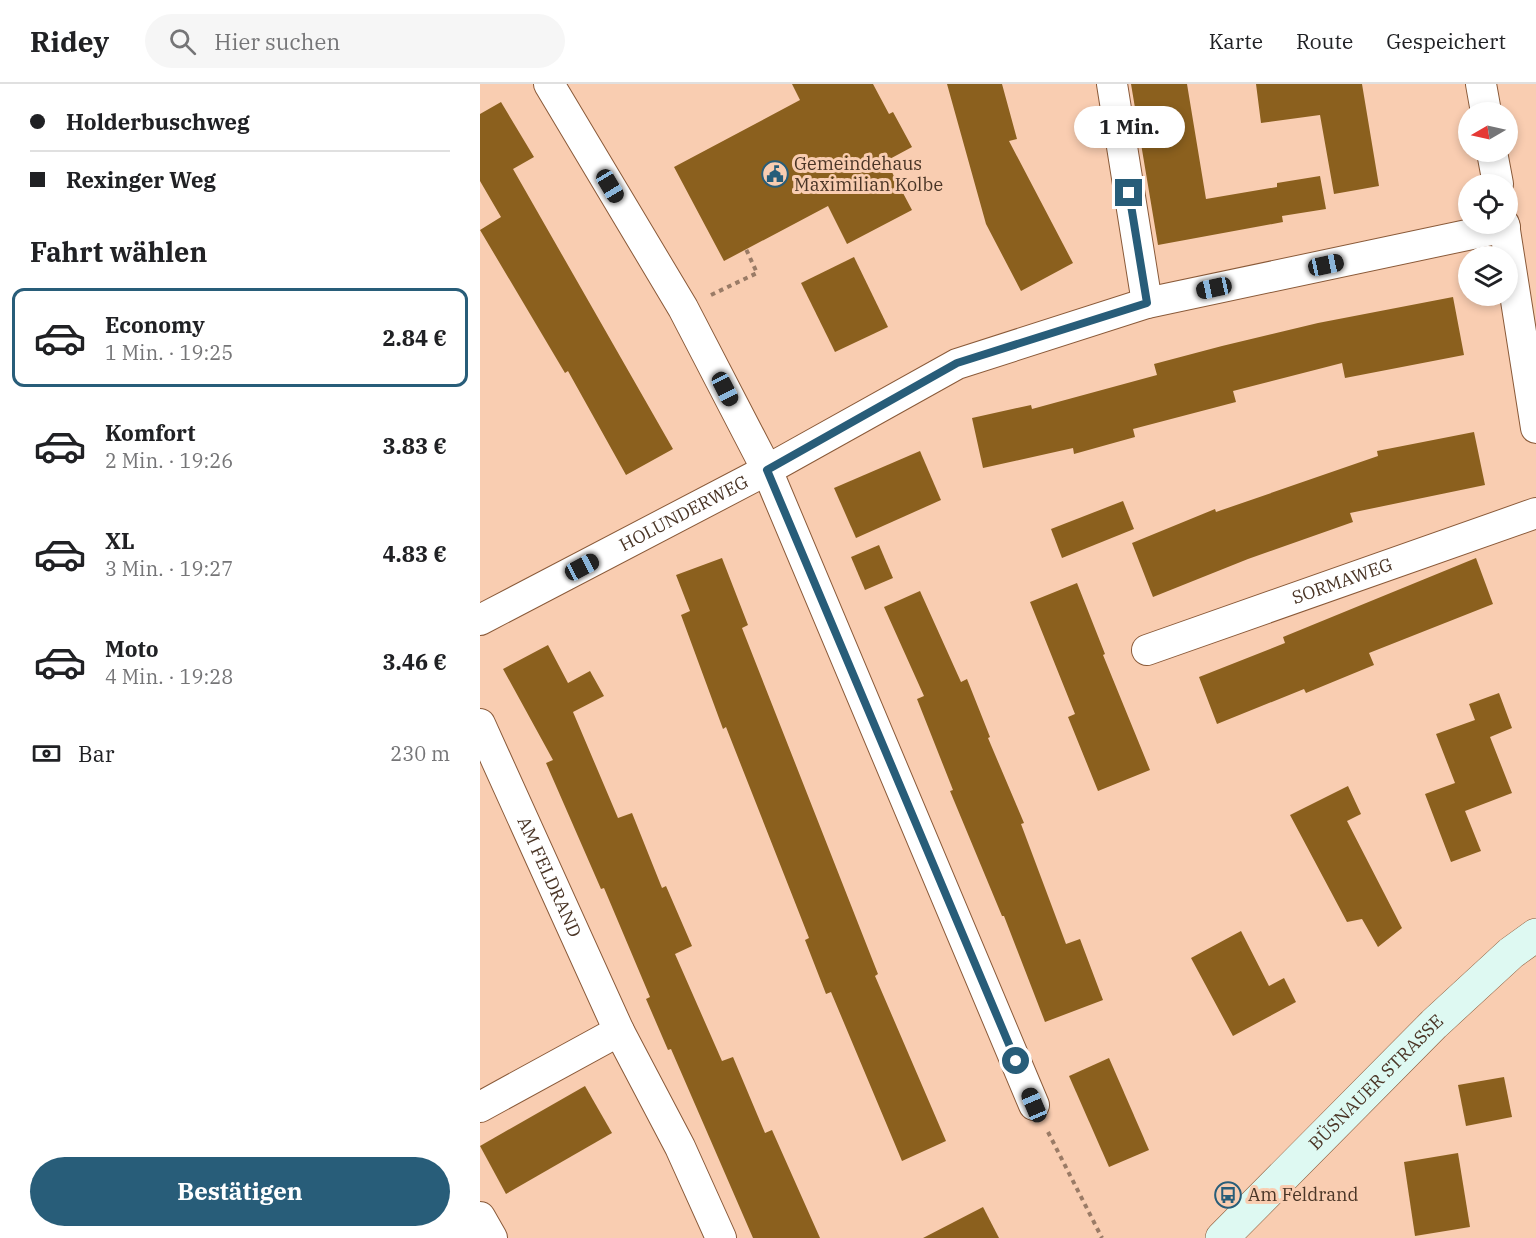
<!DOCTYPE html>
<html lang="de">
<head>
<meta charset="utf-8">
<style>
	:root { --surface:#fff; --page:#f6f6f6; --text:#202124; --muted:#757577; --line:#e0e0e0; --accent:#285d79 }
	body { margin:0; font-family:"IBM Plex Serif",serif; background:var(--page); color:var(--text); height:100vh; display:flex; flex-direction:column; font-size:22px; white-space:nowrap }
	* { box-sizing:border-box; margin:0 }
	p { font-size:20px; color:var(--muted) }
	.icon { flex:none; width:33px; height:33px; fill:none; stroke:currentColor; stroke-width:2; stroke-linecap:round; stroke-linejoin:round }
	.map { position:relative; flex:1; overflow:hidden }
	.drawer { display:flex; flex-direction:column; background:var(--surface); width:480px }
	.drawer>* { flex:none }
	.hud { display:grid; align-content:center; height:132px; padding:0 30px; background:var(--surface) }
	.needle { width:39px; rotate:261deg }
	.tools { position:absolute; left:978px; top:18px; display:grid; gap:12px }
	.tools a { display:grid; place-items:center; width:60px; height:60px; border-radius:50%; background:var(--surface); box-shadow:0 3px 9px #0003; font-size:30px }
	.end { position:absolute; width:27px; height:27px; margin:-14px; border:8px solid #285d79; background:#fff; box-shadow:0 0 0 3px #fff }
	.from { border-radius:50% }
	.bubble { position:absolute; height:42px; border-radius:21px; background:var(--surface); box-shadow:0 3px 9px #0003; font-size:20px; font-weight:800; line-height:42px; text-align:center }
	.car { position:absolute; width:18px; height:36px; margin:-18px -9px; border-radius:8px; box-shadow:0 0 4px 2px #0007; background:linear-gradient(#222 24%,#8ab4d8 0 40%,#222 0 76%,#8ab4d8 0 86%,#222 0) }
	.hud b { display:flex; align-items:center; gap:21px; height:57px; font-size:22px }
	.hud b+b { border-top:2px solid var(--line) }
	.hud i { width:15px; height:15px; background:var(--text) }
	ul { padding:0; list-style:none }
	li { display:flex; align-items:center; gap:18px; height:99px; margin:0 12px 9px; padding:0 18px; border:3px solid transparent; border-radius:12px }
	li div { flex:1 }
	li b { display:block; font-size:22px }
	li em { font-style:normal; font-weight:800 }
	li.current { border-color:var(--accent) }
	li>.icon { width:54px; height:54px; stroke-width:1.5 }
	h2 { padding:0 30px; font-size:27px; line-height:72px }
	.pay { display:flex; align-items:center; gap:15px; height:66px; padding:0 30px; font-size:22px }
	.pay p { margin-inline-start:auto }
	.primary-button { display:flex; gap:12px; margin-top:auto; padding:12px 30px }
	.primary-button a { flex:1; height:69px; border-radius:36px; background:var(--accent); color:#fff; font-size:24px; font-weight:800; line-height:69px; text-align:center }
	header { display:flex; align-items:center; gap:36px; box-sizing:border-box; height:84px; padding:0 30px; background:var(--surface); border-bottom:2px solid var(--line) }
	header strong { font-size:28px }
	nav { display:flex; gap:33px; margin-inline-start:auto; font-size:21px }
	.search { width:420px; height:54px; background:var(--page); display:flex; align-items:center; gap:15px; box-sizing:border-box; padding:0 21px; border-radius:33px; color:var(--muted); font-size:22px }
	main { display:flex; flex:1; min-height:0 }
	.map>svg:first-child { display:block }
	.building { fill:#8b601e }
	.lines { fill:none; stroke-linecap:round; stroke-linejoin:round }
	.street-casing { stroke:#8a5a39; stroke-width:32 }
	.secondary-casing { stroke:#8a5a39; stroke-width:34 }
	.path { stroke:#9a7b66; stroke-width:4; stroke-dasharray:4.5 4.5; stroke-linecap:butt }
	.street { stroke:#fff; stroke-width:30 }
	.secondary { stroke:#def9f2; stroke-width:33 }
	.route { stroke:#285d79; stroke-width:8 }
	.labels { text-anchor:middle; stroke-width:6; stroke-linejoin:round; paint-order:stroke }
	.poi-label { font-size:18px; fill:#4a3526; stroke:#f9cdb1; text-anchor:start }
	.street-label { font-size:18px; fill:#4a3526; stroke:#f9cdb1 }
</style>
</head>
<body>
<header>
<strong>Ridey</strong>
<div class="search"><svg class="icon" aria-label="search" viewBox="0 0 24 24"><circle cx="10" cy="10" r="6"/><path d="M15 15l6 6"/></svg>Hier suchen</div>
<nav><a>Karte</a><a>Route</a><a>Gespeichert</a></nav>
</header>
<main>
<section class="drawer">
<div class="hud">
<b><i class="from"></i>Holderbuschweg</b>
<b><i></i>Rexinger Weg</b>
</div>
<h2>Fahrt wählen</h2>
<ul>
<li class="current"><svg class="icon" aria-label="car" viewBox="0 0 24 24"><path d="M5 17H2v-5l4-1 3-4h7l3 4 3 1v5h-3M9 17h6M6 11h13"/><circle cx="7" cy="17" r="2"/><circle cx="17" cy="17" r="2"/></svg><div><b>Economy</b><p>1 Min. · 19:25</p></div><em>2.84 €</em></li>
<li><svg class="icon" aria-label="car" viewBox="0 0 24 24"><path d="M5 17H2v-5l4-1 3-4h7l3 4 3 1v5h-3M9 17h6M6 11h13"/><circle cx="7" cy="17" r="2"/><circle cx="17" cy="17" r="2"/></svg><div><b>Komfort</b><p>2 Min. · 19:26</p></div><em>3.83 €</em></li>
<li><svg class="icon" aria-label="car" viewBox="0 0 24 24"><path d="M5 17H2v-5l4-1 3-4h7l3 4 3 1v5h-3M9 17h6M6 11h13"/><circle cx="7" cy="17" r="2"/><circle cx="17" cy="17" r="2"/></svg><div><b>XL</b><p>3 Min. · 19:27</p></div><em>4.83 €</em></li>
<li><svg class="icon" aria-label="car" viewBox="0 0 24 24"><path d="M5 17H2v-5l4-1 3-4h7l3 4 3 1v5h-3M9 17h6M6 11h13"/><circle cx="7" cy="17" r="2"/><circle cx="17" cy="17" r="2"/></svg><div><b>Moto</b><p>4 Min. · 19:28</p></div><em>3.46 €</em></li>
</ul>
<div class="pay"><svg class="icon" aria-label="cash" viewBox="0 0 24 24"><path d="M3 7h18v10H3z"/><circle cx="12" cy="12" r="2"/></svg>Bar<p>230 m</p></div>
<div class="primary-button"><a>Bestätigen</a></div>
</section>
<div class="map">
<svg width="1056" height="1154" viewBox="0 0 1056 1154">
	<rect width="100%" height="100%" fill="#f9cdb1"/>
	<!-- building -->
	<g class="building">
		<path d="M312 0H393L409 30 413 28 432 63 406 77 432 126 367 160 348 122 244 177 194 83 320 16Z"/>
		<path d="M467 0H522L537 55 529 57 593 179 541 207 506 140Z"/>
		<path d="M651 0H707L726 115 797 103V99L840 92 846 125 802 132 803 138 678 161Z"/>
		<path d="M776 0H882L899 102 854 110 840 31 781 39Z"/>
		<path d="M21 18 54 73 33 85 193 365 146 391 88 287 85 289 0 146 21 133 0 97V30Z"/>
		<path d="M374 173 408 243 355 268 321 199Z"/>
		<path d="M973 213 984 271 865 294 862 279 753 307 756 318 653 345 655 353 594 370 593 364 503 384 492 334 551 321 552 325 677 291 674 280 742 262 838 239Z"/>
		<path d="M994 348 1005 401 870 429 873 438 768 475 673 513 652 459 735 425 736 428 898 372 897 367Z"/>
		<path d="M440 367 461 416 376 454 354 404Z"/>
		<path d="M643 417 654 445 582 474 571 445Z"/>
		<path d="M399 461 413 494 385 506 371 473Z"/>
		<path d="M242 474 268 541 262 544 398 890 395 892 466 1057 422 1077 351 908 346 910 325 856 329 854 246 643 243 645 201 531 210 527 196 491Z"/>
		<path d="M996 474 1013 520 889 569 894 581 826 609 824 605 737 640 719 593 805 559 803 553Z"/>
		<path d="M597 499 625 570 623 571 670 686 618 707 588 633 595 630 550 518Z"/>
		<path d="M440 507 481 598 487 595 510 653 508 654 544 739 541 740 586 860 600 855 623 916 565 938 524 832H522L470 707 473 706 437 615 444 612 404 523Z"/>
		<path d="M68 561 88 599 110 587 124 612 93 628 138 734 152 729 182 804 186 802 212 862 195 870 242 977 253 973 285 1049 292 1046 340 1154H273L191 965 188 966 166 915 170 913 124 804 121 805 66 679 73 676 23 585Z"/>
		<path d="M1019 609 1032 644 1010 653 1032 709 985 727 1001 767 971 778 945 710 975 699 956 650 995 636 989 620Z"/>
		<path d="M868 702 881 730 867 737 922 844 898 863 882 835 867 838 810 731Z"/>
		<path d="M761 847 789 902 804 894 816 918 753 952 711 874Z"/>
		<path d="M629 974 669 1066 629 1083 589 992Z"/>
		<path d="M1024 993 1032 1033 986 1042 978 1001Z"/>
		<path d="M105 1002 132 1049 26 1110 0 1062Z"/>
		<path d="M978 1069 990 1143 935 1152 924 1078Z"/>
		<path d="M503 1123 519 1154H443Z"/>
	</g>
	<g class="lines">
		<!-- street casing -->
		<g class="street-casing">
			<g id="street">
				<path d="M69 0 203 224 287 386 554 1021"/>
				<path d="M632 0 667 219"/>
				<path d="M1001 0 1006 28"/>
				<path d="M1012 68 1018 100"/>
				<path d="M1024 140 1056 344"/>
				<path id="s1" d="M0 536 287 386 477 280 667 219 1025 143"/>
				<path id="s2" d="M667 566 1056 429"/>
				<path id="s3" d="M0 640 139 947 200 1063 241 1154"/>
				<path d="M0 1023 139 947"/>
				<path d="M0 1133 12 1154"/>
			</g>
		</g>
		<!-- secondary casing -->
		<g class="secondary-casing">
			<g id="secondary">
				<path id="s4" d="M742 1154 954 940 1031 869 1056 851"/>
			</g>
		</g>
		<!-- path -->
		<g class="path">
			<path d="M231 211 277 189 266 165"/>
			<path d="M568 1048 622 1154"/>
		</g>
		<!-- street -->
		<use href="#street" class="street"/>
		<!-- secondary -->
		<use href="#secondary" class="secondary"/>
	</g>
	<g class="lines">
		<!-- route -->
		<path class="route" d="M536 977 287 386 477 279 667 219 649 109"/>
	</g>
	<!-- icons -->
	<defs>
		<g id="civic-ring" transform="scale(1.35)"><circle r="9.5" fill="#f9cdb1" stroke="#285d79" stroke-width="1.5"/><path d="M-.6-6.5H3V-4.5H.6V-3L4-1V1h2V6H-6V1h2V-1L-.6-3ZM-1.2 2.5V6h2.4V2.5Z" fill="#285d79"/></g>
		<g id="bus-ring" transform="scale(1.35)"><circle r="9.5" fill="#f9cdb1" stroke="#285d79" stroke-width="1.5"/><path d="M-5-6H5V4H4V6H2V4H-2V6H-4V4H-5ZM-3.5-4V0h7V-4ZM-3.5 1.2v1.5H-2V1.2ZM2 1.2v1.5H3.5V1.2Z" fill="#285d79"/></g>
	</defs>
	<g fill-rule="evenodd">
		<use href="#civic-ring" x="295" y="90"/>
		<use href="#bus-ring" x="748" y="1111"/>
	</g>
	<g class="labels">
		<!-- poi labels -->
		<g class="poi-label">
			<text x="314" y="86">Gemeindehaus<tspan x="314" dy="21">Maximilian Kolbe</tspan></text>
			<text x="768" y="1117">Am Feldrand</text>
		</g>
		<!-- street labels -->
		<g class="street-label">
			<text dy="6" stroke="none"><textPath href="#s1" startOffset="230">HOLUNDERWEG</textPath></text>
			<text dy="6" stroke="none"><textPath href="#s2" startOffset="207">SORMAWEG</textPath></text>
			<text dy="6" stroke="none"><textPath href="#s3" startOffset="168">AM FELDRAND</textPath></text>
			<text dy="6" stroke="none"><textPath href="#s4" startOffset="219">BÜSNAUER STRASSE</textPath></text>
		</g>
	</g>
</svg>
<div class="tools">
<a><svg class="needle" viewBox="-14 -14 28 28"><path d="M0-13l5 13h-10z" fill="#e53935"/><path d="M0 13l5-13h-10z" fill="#757577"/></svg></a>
<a><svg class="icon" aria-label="locate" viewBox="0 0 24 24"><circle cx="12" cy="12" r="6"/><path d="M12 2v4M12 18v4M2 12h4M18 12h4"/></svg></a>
<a><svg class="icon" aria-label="layers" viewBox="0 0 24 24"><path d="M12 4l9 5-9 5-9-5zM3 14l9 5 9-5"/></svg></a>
</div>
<i class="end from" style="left:536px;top:977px"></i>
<i class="end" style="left:649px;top:109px"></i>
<div class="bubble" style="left:594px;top:22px;width:111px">1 Min.</div>
<i class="car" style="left:130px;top:102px;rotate:149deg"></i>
<i class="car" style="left:846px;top:181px;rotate:78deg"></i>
<i class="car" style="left:734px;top:204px;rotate:258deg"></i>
<i class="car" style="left:245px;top:305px;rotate:153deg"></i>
<i class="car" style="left:102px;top:483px;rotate:62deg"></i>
<i class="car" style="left:554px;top:1021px;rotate:337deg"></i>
</div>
</main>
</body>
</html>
